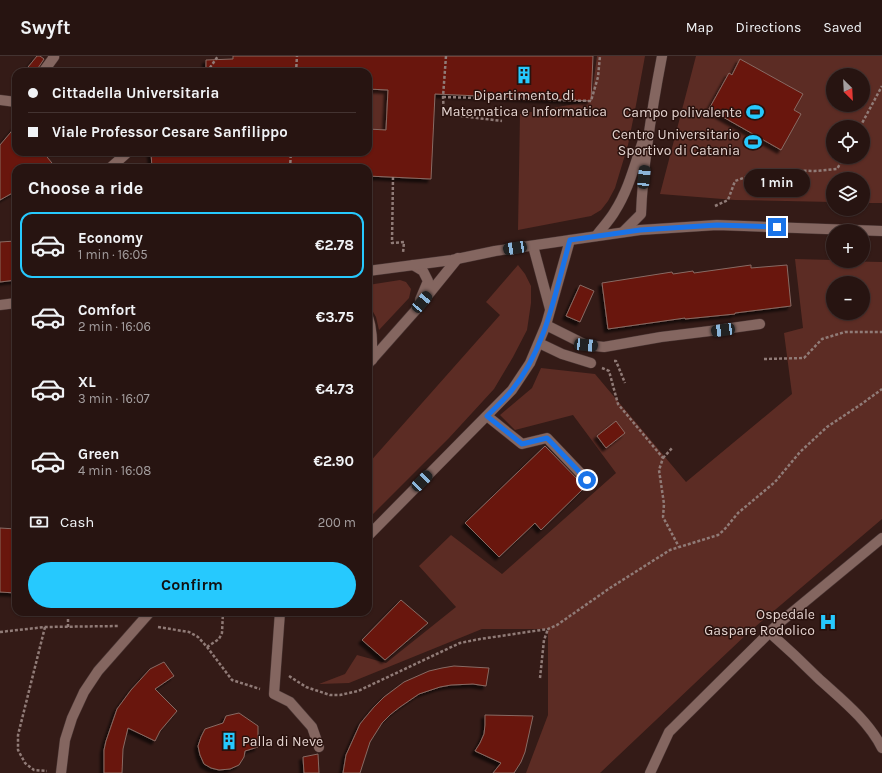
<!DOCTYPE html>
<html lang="en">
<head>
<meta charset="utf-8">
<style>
	:root { --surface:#271411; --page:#2f1d1a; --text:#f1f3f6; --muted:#a49e9f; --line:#433331; --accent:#26c9fe }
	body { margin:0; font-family:Karla,sans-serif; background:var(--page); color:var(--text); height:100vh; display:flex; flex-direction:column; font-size:15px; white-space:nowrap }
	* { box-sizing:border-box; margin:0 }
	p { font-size:13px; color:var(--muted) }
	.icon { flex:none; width:22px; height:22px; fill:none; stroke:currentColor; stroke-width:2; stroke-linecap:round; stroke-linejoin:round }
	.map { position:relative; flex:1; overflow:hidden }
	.details { position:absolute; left:12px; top:108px; width:360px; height:452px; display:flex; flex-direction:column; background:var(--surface); border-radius:12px; box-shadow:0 1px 3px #0004,0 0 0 1px var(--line) }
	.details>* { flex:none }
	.hud { position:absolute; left:12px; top:12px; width:360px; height:88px; border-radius:12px; box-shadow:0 1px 3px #0004,0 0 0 1px var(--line); display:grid; align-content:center; height:88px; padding:0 16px; background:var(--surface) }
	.needle { width:26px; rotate:156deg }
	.controls { position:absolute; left:826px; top:12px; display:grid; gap:8px }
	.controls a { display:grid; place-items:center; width:44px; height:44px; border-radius:50%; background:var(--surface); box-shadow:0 1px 3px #0004,0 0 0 1px var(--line); font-size:20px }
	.end { position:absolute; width:18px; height:18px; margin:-9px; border:5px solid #1a73e8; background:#fff; box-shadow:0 0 0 2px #fff }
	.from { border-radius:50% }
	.bubble { position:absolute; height:28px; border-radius:14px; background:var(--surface); box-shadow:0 1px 3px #0004,0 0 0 1px var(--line); font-size:13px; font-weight:700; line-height:28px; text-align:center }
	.car { position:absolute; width:12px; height:24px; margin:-12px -6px; border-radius:5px; box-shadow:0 0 3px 1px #0007; background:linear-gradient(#222 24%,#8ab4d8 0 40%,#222 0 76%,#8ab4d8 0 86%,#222 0) }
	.hud b { display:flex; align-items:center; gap:14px; height:38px; font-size:15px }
	.hud b+b { border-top:1px solid var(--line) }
	.hud i { width:10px; height:10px; background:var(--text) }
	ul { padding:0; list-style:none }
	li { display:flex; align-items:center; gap:12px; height:66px; margin:0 8px 6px; padding:0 8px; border:2px solid transparent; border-radius:12px }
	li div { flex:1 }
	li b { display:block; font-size:15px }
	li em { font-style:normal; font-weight:700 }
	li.current { border-color:var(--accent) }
	li>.icon { width:36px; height:36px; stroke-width:1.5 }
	h2 { padding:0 16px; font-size:18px; line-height:48px }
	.pay { display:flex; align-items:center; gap:10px; height:44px; padding:0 16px; font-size:15px }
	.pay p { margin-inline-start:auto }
	.button { display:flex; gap:8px; margin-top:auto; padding:8px 16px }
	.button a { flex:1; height:46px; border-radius:24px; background:var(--accent); color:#111; font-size:16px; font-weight:700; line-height:46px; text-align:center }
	header { display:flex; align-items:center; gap:24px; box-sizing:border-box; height:56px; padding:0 20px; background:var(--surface); border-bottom:1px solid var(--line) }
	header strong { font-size:19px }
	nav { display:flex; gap:22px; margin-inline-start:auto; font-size:14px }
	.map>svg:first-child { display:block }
	.green { fill:#5c2c24; fill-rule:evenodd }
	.building { fill:#691609; stroke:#886a64; filter:url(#shadow) }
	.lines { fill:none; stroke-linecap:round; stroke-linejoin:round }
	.minor-casing { stroke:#4a3634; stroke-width:11 }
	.path { stroke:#907b77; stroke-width:2.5; stroke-dasharray:3 2; stroke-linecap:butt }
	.minor { stroke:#846660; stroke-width:10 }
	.route { stroke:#1a73e8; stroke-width:5 }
	.labels { text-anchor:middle; stroke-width:3; stroke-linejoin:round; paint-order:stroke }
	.poi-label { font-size:14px; fill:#e4d3cf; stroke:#29120e; text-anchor:end }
</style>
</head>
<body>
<header>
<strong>Swyft</strong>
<nav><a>Map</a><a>Directions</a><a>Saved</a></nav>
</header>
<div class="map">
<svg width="882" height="717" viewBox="0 0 882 717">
	<defs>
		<filter id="shadow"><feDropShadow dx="-3.5" dy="3.5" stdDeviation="1" flood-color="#0009"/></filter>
	</defs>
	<rect width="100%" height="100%" fill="#341b17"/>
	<!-- green -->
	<g class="green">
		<path d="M597 0H645L636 49 628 89 615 132 608 145 601 154 591 160 518 174 520 58 591 45Z"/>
		<path d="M696 0H882V147H863V123H833V146L735 144 660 138ZM833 19H863V49H833ZM833 71H863V101H833Z"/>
		<path d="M368 33 388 34 386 74 368 73Z"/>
		<path d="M795 203 833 204V205L882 206V463L749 576 600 717H526L548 659V573H482L349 627 319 628 345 618 357 599 386 607 456 551 419 510 451 479 502 518 616 417 573 359 515 374 500 359 532 332 541 312 595 318 686 426 792 338 784 277 803 272ZM833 227H863V257H833Z"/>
		<path d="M518 209 525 218 531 230V247L527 274 513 301 494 333 449 382 368 463V408L500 259 486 246Z"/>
		<path d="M400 224 406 226 411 233 409 242 379 274 376 261 368 247V229Z"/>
	</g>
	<!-- building -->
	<g class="building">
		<path d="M37 0H40L44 3 38 12 37 16H24Z"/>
		<path d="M233 0H593L591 45 435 38 431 123 368 120V112H296L297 110 258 112H152L151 96H368V73L386 74 388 34 368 33V16H206V4L233 3Z"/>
		<path d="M740 3 803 38 794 54 801 58 781 94 709 53 729 17 732 19Z"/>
		<path d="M16 70V96H43L56 112H16V135L0 144V89Z"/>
		<path d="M16 185V224L0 226V186Z"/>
		<path d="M751 209V212L787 209 791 250 735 257V258L685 263V262L608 273 602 227 672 216 673 218 693 215 694 217Z"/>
		<path d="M580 229 594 235 580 266 566 260Z"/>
		<path d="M616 365 625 377 606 392 597 380Z"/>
		<path d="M545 390 585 431 541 474 535 467 499 501 465 467Z"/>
		<path d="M0 472 16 473V537L0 536Z"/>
		<path d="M401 544 428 567 385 604 362 584Z"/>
		<path d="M164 606 174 620 155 633 177 655 160 675 155 685 128 672 123 693 122 717H104V694L106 685 117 653 131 634 150 613Z"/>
		<path d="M454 610 489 612 486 630 473 628 451 629 440 631 419 638 400 651 391 658 382 667 370 686 360 717H343L346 699 360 668 364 663 374 651 384 641 404 626 429 615 442 612Z"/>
		<path d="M239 657 258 670V691L245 695 244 701 239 709 230 713 219 714 211 712 204 708 200 699 198 690 201 681 205 673 223 667 226 660Z"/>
		<path d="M485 659 533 660 525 696 521 706 514 717H493L501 707 475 695 480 687 484 678 485 669Z"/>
		<path d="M318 698 319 717H304L303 701Z"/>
	</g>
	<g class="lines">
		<!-- minor casing -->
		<g class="minor-casing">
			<g id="minor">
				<path d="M43 16 54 1 53 0"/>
				<path d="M0 44 16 46"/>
				<path d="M110 112 128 96"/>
				<path d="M623 176 641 158C643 105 652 52 662 0"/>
				<path d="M596 180C602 172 610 164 615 155 629 133 635 107 644 82"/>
				<path d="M533 190 550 253"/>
				<path d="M413 209 423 215 428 225 420 244"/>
				<path d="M368 215 452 204 495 195 570 184 640 174 717 169 882 175"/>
				<path d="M0 249 16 247"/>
				<path d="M368 261C373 275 372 289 372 304"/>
				<path d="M546 269 586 289 604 291 661 281 710 275 760 268"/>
				<path d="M539 287 562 298 591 307"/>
				<path d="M368 308 415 255 458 202"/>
				<path d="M487 360 522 388 547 382 587 424"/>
				<path d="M368 480 512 334 530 307 546 269 570 184"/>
				<path d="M280 556 274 638 290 646 312 671 319 691"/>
				<path d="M769 576C786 591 802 606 818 622 841 643 868 664 882 692"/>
				<path d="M61 717 65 684 72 662 84 636 98 615 150 556"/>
				<path d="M650 717 669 676 778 568 882 482"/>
			</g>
		</g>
		<!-- path -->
		<g class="path">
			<path d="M446 0 443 41 444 58 502 65"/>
			<path d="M207 16 218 0"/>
			<path d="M296 16 297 0"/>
			<path d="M443 41 591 45 598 21 600 0"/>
			<path d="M860 71 882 30"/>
			<path d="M290 112 291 96"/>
			<path d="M393 121 392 187 404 186 403 197"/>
			<path d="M715 150 728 144 735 125 766 114 815 115 837 113 844 101"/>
			<path d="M764 303 804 302 822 283 845 276H882"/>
			<path d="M614 305H616L625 327"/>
			<path d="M602 312 609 315 618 348 663 402 659 414 664 448 663 461 679 491"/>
			<path d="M663 402 673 391"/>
			<path d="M45 571 18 679V694L25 707 34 714 47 715"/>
			<path d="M68 571V556"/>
			<path d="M158 571 189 576 198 581 207 591 232 624 260 633"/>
			<path d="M0 576 45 571 119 570"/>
			<path d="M207 591 219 583 222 577 223 556"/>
			<path d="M289 620 306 631 330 639H340L358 635 460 587 480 583 548 573 557 569 610 532 670 494 718 479 724 474 738 457 775 426 800 396 827 371 863 347 882 333"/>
			<path d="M540 622 544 584 548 573"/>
		</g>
		<!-- minor -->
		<use href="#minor" class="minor"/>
	</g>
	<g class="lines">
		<!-- route -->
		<path class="route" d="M587 424 547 382 522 388 487 360C495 352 505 343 512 334 546 293 556 233 570 184L640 174 717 169 777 171"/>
	</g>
	<!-- icons -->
	<defs>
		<g id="building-bare" transform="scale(1.38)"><path d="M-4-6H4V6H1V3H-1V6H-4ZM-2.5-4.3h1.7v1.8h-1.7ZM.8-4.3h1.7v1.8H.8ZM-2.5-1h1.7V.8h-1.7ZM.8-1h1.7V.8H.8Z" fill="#26c9fe" stroke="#29120e" stroke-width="2.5" paint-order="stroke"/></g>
		<g id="stadium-bare" transform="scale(1.38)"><path d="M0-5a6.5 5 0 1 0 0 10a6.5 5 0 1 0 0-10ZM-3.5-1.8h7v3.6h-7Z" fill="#26c9fe" stroke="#29120e" stroke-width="2.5" paint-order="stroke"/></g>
		<g id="hospital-bare" transform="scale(1.38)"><path d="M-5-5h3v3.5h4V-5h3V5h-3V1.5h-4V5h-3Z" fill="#26c9fe" stroke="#29120e" stroke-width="2.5" paint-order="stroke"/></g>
	</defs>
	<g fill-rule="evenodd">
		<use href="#building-bare" x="524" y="19"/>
		<use href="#stadium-bare" x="755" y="56"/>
		<use href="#stadium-bare" x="753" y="86"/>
		<use href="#hospital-bare" x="828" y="566"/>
		<use href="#building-bare" x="229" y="685"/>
	</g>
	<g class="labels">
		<!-- poi labels -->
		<g class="poi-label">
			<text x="524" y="44" text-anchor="middle">Dipartimento di<tspan x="524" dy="16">Matematica e Informatica</tspan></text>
			<text x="742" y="61">Campo polivalente</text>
			<text x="740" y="83">Centro Universitario<tspan x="740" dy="16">Sportivo di Catania</tspan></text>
			<text x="815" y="563">Ospedale<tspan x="815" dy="16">Gaspare Rodolico</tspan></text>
			<text x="242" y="690" text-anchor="start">Palla di Neve</text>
		</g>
	</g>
</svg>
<div class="controls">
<a><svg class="needle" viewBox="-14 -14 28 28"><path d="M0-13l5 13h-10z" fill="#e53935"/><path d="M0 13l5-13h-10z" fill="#a49e9f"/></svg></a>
<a><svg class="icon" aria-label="locate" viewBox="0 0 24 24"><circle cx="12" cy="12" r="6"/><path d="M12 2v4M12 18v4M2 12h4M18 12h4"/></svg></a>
<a><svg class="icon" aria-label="layers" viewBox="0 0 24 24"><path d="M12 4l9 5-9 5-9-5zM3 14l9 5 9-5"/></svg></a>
<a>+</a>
<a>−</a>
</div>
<i class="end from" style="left:587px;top:424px"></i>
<i class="end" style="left:777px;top:171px"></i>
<div class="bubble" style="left:744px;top:113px;width:66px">1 min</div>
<i class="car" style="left:644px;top:121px;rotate:6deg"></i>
<i class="car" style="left:515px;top:192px;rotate:261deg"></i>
<i class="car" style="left:422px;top:246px;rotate:40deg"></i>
<i class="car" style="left:723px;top:274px;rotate:262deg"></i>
<i class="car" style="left:586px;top:289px;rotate:96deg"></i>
<i class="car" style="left:422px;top:425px;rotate:45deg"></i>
<div class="hud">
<b><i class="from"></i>Cittadella Universitaria</b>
<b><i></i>Viale Professor Cesare Sanfilippo</b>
</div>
<section class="details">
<h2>Choose a ride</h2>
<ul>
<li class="current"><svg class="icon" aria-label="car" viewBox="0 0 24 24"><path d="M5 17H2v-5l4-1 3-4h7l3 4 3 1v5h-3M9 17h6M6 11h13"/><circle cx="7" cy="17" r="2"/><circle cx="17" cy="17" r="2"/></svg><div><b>Economy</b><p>1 min · 16:05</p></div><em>€2.78</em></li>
<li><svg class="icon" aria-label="car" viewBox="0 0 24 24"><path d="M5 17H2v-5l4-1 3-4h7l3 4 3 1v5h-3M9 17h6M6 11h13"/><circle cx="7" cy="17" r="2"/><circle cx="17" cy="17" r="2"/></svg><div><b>Comfort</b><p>2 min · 16:06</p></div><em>€3.75</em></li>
<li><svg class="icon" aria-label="car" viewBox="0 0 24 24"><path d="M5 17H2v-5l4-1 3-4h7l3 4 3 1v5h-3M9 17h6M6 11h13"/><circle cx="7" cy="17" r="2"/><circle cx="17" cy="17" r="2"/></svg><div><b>XL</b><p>3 min · 16:07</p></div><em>€4.73</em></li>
<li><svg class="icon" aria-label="car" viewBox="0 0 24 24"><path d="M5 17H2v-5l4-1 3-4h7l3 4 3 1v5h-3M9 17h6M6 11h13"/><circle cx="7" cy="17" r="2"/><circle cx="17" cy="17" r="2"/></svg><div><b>Green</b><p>4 min · 16:08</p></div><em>€2.90</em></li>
</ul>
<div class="pay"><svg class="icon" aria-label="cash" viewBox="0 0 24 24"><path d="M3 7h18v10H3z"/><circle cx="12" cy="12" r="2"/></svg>Cash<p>200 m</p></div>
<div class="button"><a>Confirm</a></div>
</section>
</div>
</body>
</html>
